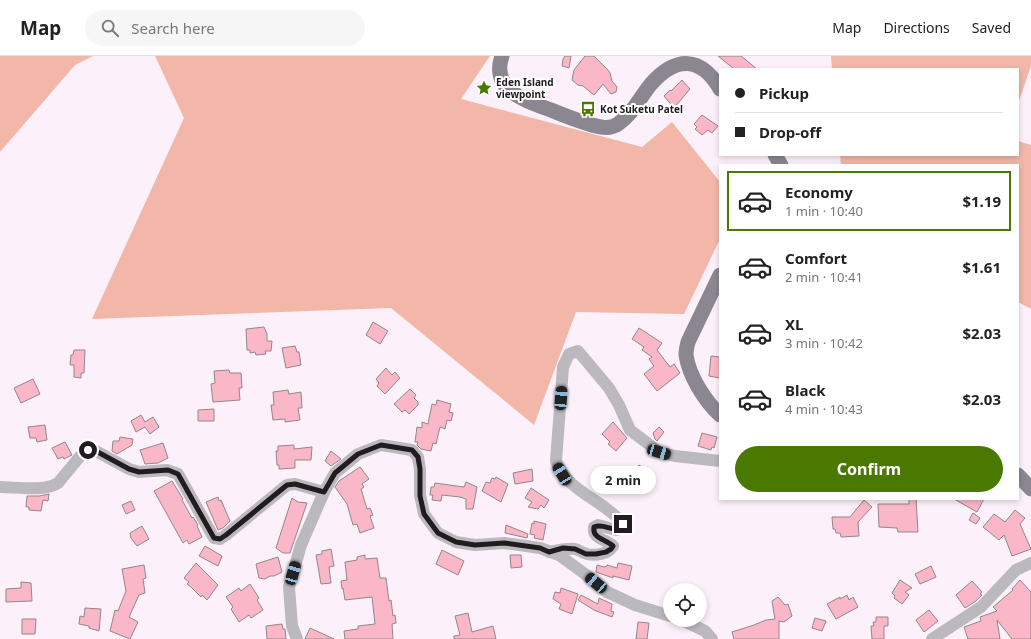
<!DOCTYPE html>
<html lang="en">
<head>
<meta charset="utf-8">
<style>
	:root { --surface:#fff; --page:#f6f6f6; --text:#222; --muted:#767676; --line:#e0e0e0; --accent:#497900 }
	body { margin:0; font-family:"Noto Sans",sans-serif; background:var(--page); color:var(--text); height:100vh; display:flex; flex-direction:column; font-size:15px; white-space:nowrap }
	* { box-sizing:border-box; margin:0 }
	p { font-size:13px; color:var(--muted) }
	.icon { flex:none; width:22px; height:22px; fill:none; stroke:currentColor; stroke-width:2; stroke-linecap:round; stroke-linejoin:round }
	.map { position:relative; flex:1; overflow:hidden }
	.details { position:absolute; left:719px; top:108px; width:300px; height:336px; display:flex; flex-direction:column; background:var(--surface); border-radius:0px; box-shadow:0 2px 6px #0003 }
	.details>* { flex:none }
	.banner { position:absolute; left:719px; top:12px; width:300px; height:88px; border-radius:0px; box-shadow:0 2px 6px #0003; display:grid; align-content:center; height:88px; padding:0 16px; background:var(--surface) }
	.tools { position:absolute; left:663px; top:527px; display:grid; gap:8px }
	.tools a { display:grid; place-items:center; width:44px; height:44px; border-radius:50%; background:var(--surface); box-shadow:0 2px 6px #0003; font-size:20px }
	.end { position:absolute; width:18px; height:18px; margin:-9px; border:5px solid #201c1f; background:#fff; box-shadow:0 0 0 2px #fff }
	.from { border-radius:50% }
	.bubble { position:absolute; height:28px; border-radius:14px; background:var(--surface); box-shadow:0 2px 6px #0003; font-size:13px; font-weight:700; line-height:28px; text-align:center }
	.car { position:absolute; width:12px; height:24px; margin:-12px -6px; border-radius:5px; box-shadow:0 0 3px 1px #0007; background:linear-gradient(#222 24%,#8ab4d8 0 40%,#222 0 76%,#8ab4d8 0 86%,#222 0) }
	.banner b { display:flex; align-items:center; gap:14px; height:38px; font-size:15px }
	.banner b+b { border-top:1px solid var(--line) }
	.banner i { width:10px; height:10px; background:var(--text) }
	ul { padding:7px 0 0; list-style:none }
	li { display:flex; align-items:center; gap:12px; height:60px; margin:0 8px 6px; padding:0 8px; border:2px solid transparent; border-radius:0px }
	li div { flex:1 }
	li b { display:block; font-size:15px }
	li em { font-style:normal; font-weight:700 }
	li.on { border-color:var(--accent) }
	li>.icon { width:36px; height:36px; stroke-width:1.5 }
	.primary-button { display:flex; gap:8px; margin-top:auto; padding:8px 16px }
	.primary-button a { flex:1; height:46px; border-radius:24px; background:var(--accent); color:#fff; font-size:16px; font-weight:700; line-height:46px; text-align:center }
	header { display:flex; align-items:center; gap:24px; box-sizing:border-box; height:56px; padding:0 20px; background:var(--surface); border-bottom:1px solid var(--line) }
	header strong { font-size:19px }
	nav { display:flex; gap:22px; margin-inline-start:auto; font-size:14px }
	.search { width:280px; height:36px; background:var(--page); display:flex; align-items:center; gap:10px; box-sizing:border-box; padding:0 14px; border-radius:22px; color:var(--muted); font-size:15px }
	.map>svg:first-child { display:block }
	.green { fill:#f2b7a8 }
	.building { fill:#fab7c7; stroke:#948689 }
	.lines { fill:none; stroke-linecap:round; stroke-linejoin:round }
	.minor { stroke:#bbb9be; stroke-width:12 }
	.major { stroke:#8a8790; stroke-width:15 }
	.route { stroke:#201c1f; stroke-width:5 }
	.labels { text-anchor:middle; stroke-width:4; stroke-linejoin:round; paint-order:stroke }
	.poi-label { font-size:10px; font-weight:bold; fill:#201c1f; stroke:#fff; text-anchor:start }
</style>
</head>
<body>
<header>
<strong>Map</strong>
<div class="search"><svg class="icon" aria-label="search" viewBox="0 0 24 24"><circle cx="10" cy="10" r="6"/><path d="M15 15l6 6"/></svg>Search here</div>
<nav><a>Map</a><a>Directions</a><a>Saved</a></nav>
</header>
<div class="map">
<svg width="1031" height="583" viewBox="0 0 1031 583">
	<rect width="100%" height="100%" fill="#fcf1fa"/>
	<!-- green -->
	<g class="green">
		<path d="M0 0H93L75 9 0 96Z"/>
		<path d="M155 0H490L461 43 642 91 672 66 720 126V183L684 258 576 256 534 369 391 252 92 263 184 62Z"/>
		<path d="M831 0H1031V10L1018 48V13H832Z"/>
		<path d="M1018 85 1031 89V253L1018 246V109H841L840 99H1018Z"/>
	</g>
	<!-- building -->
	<g class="building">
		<path d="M565 0H571L569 12 562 10 563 3Z"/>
		<path d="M585 0H594L608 14 610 17 612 25 617 31 616 36 611 38 603 28 594 39 583 30 578 29 572 24 574 14Z"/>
		<path d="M718 0H741L757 13H734Z"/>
		<path d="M682 24 690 33 674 52 664 40 670 34 671 35Z"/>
		<path d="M702 59 718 70 712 77 708 74 702 79 695 73 697 71 694 68Z"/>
		<path d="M373 266 388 275 380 288 366 279Z"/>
		<path d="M264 271 267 278V285H272L271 295H265L266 298 256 299 255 296 250 297V294H247L246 273Z"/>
		<path d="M639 272 662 287 657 294 670 311 674 308 680 317 657 335 644 318 654 310 649 303 652 301 642 294 644 291 632 283Z"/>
		<path d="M295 290 297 296H299L301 309 286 312 282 292Z"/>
		<path d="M74 294H85L84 317H81V322L74 321V309H70L71 299H73Z"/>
		<path d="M711 300 720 301V322L709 320Z"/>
		<path d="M386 312 392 319 395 316 400 322 385 338 377 330 379 327 376 323Z"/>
		<path d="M229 314 230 317H241L242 332H239L240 344 213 346 211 328 215 327 214 315Z"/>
		<path d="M33 323 40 338 21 347 14 332Z"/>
		<path d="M410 333 416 339 414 342 418 346V349L409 358 405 354 402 356 394 348Z"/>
		<path d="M288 334 289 338 301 336 302 352H298L300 364 285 366V363L273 364 271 349H274L273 336Z"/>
		<path d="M437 344 451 348 449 356 453 357 451 365 447 364 445 373 440 371 436 388 433 387 431 395 421 393 417 389 418 386H415L417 371 422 372V366L428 368 432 348 436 349Z"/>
		<path d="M214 353V365H198V354Z"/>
		<path d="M141 359 145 366 153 361 159 371 150 378 145 371 136 376 131 365Z"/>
		<path d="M613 366 627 382 616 395 608 388 610 386 602 378Z"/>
		<path d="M45 369 47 384 37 386 36 382H30L28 371Z"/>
		<path d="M659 371 664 376 657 385 655 383 653 377Z"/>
		<path d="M702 377 717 381 714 392 712 391 711 394 698 390Z"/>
		<path d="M120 381 133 383 132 389 117 398 112 395 113 385H119Z"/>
		<path d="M65 386 72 399 64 403 63 401 58 403 52 392Z"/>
		<path d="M163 387 168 402 158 407 145 408 140 394Z"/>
		<path d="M294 389V393L312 391 311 404H295V412L279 413V409H277L276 395H278V390Z"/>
		<path d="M331 395 341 403 331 410 325 405Z"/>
		<path d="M639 409 649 416 648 417 651 420 642 431 633 416Z"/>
		<path d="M360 411 369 423 362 428 364 431 361 433 367 453 370 452 373 459 370 460 374 472 360 477 357 468 353 469 347 448 335 431 339 425Z"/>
		<path d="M532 413 533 425 515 428 513 417Z"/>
		<path d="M496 421 508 428 501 446 482 435 486 426 490 427 492 422 495 423Z"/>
		<path d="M172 425 183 443 182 444 192 462 193 461 198 469 197 470 202 481 189 488 187 484 183 487 154 435Z"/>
		<path d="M466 426 477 431 473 453H466V443L460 441 442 439 441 445 432 444 433 439H430L431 431H434L435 427 464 431Z"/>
		<path d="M531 432 549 444 544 452 541 449 538 453 528 451 532 446 525 442Z"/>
		<path d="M49 438 48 445 43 444 41 455 29 454V451H26L27 440H39Z"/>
		<path d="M218 441 219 445 221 444 230 465 223 472 218 474 206 446Z"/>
		<path d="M292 442 298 446 307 447 290 497H283L276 492Z"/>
		<path d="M909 443H916L918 476H898L897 472 879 471 878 448H909Z"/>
		<path d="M954 443H984L977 456Z"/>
		<path d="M864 444 872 451 858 466 859 480 841 481 840 477H836L835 473H833L832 461H850Z"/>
		<path d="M131 445 135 454 126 458 122 449Z"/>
		<path d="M1015 454 1025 462 1020 468 1031 493 1012 500 1004 479 999 484 983 471 994 458 1005 466Z"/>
		<path d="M973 457 980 462 976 468 969 464Z"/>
		<path d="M534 465 546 468 543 484 534 482 535 479 530 478 532 467 534 468Z"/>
		<path d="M506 469 528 478 527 482 505 477Z"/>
		<path d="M142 470 149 483 137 490 131 482 130 477Z"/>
		<path d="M205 490 222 500 218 510 199 500Z"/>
		<path d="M331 493 334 510 329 511 331 527 321 528 316 499 322 498V495Z"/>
		<path d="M442 494 464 505 458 519 436 508Z"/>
		<path d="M365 499V503L377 502 380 522H386L389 545 391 544 393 560 395 559 396 567 392 568 393 583H345L344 575 358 573V570L375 568 372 541 345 544 343 532 342 533 341 525 347 524 345 506 357 504V501Z"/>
		<path d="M510 499H521L522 511 511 512Z"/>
		<path d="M278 501 282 516 274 520H270L265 523 259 522 256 508Z"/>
		<path d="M196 507 218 529 207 544 202 539 201 541 191 531 187 528 189 526 184 522Z"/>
		<path d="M618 507 632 510 629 524 613 520V522L596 516 597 509 604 511 607 510V509L617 512Z"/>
		<path d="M144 509 146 522 143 523 145 537 139 539 129 561 138 566 130 583 110 575 115 554 118 555 126 535 122 513Z"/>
		<path d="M931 510 936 521 920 528 915 518Z"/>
		<path d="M900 524 912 532 905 536 909 539 902 548 894 542 895 540 892 537Z"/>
		<path d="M1020 524 1031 536V583H1012L997 564 1000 583H968L964 571 981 565 980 561 997 555 993 551 1013 534 1012 533Z"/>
		<path d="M972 525 982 536 980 538 982 539 976 545 965 552 956 539Z"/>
		<path d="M21 526 31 527 32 545 6 546V533L21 532Z"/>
		<path d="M250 528 259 542 257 544 263 554 251 562 249 559 239 566 231 553 233 551 226 541 239 532 241 535Z"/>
		<path d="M561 532 578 538 572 558 559 553 561 548 553 543 555 536 560 537Z"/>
		<path d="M581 539 598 548 599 542 612 548 611 555 614 556 612 561 594 554 578 544Z"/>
		<path d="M847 539 849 544 853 541 858 551 836 563 827 548 840 541V543Z"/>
		<path d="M778 541 785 549 788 548 792 560 784 566 779 565V583H734L732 576 754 569 766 564 775 563 772 545Z"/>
		<path d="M85 552 101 553 99 575 89 572V570L79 568 80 560 84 561Z"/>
		<path d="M929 554 938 565 924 576 916 564Z"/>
		<path d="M468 557 472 576 493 570 496 583H454V580L460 579 455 560Z"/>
		<path d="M876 561H888V570H884V583H872L871 570H874L873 566H876Z"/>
		<path d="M815 562 826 565 822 575 812 572Z"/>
		<path d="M22 563H36L35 578H22Z"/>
		<path d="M638 566 649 567 647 583H636Z"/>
		<path d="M282 568 283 573H285L286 583H267L266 570Z"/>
		<path d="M310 572 334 583H305Z"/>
	</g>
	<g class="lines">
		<!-- minor -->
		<g class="minor">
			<path d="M0 431C16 431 45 436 58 427L82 398 88 394H94L129 413 139 416 167 414 178 418 214 482 220 483 226 479 287 429 295 428 324 436"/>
			<path d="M549 496C558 494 566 492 575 493 579 494 583 497 587 498 596 500 608 498 613 490 606 483 592 483 594 471L598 469 616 474 620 473 623 468C619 462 613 458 607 453 588 439 564 428 556 405L563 311 569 298 578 295 609 332 619 349 630 374 659 396 675 400 720 405"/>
			<path d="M682 564 705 575 712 583"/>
			<path d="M297 583 292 570 289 531 301 489 324 436 335 417 358 398 381 389 412 394 418 401 420 413V439L424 458 438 477 456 486 475 489 504 487 540 492 559 499 585 518 607 536 635 549 670 560"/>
			<path d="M932 583 981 551 1016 514 1031 507"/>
		</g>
		<!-- major -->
		<g class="major">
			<path d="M502 0C490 34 526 45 551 54 563 59 576 64 589 68 599 71 609 74 618 68 633 58 640 41 651 28 676 0 701 0 720 33"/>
			<path d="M775 99 781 109"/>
			<path d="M720 219 688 286C687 290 686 295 686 299 689 320 705 345 720 359"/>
			<path d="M1018 419 1031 433"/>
		</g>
	</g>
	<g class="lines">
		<!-- route -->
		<path class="route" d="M88 394H94L129 413 139 416 168 414 178 418 214 482 220 483 226 479 287 429 295 428 324 436 335 417 358 398 381 389 412 394 418 401 420 413V440L424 458 438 477 456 486 475 489 504 487 540 492 549 496 563 492 575 493 586 498H596L606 496 611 493 613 490C606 483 592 483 594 471 603 467 611 475 620 473L623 468"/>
	</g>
	<!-- icons -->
	<defs>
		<g id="sight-bare" transform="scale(1.2)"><path d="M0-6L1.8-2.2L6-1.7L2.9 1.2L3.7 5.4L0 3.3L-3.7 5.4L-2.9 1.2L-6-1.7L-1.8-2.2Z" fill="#497900" stroke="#fff" stroke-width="2.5" paint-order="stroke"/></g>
		<g id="bus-bare" transform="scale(1.2)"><path d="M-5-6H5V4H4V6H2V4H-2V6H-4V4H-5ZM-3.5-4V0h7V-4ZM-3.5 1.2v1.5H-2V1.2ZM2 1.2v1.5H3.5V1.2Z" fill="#497900" stroke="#fff" stroke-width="2.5" paint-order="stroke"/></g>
	</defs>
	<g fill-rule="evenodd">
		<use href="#sight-bare" x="484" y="32"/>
		<use href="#bus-bare" x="588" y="53"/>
	</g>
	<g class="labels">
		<!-- poi labels -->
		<g class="poi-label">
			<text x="496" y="30">Eden Island<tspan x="496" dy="12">viewpoint</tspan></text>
			<text x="600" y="57">Kot Suketu Patel</text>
		</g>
	</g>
</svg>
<div class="tools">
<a><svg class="icon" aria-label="locate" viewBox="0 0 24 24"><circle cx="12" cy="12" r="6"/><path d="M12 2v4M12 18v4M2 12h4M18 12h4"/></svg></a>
</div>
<i class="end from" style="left:88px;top:394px"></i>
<i class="end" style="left:623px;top:468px"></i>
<div class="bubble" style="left:590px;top:410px;width:66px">2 min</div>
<i class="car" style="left:561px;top:342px;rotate:4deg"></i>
<i class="car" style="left:659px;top:396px;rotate:106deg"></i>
<i class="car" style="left:562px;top:418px;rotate:329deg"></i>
<i class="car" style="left:293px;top:517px;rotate:16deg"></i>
<i class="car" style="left:596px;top:527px;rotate:310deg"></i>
<div class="banner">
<b><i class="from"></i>Pickup</b>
<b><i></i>Drop-off</b>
</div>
<section class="details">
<ul>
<li class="on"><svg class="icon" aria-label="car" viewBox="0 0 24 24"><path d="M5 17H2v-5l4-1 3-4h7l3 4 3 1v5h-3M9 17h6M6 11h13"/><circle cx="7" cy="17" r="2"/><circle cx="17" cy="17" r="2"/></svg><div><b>Economy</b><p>1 min · 10:40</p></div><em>$1.19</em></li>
<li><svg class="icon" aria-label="car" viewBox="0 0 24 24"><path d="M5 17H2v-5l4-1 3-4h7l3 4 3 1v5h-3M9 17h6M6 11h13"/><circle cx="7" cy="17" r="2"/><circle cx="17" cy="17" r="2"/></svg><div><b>Comfort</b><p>2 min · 10:41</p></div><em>$1.61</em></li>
<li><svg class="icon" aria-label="car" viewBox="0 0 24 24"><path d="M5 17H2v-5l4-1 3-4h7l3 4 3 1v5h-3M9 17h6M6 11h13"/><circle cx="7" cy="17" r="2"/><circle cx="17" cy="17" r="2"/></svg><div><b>XL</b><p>3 min · 10:42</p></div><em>$2.03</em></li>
<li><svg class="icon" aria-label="car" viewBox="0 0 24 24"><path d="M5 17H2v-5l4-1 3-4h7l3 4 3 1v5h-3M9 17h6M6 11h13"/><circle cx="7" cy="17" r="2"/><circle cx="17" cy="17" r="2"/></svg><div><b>Black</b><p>4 min · 10:43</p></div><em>$2.03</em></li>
</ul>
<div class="primary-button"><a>Confirm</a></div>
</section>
</div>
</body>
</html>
